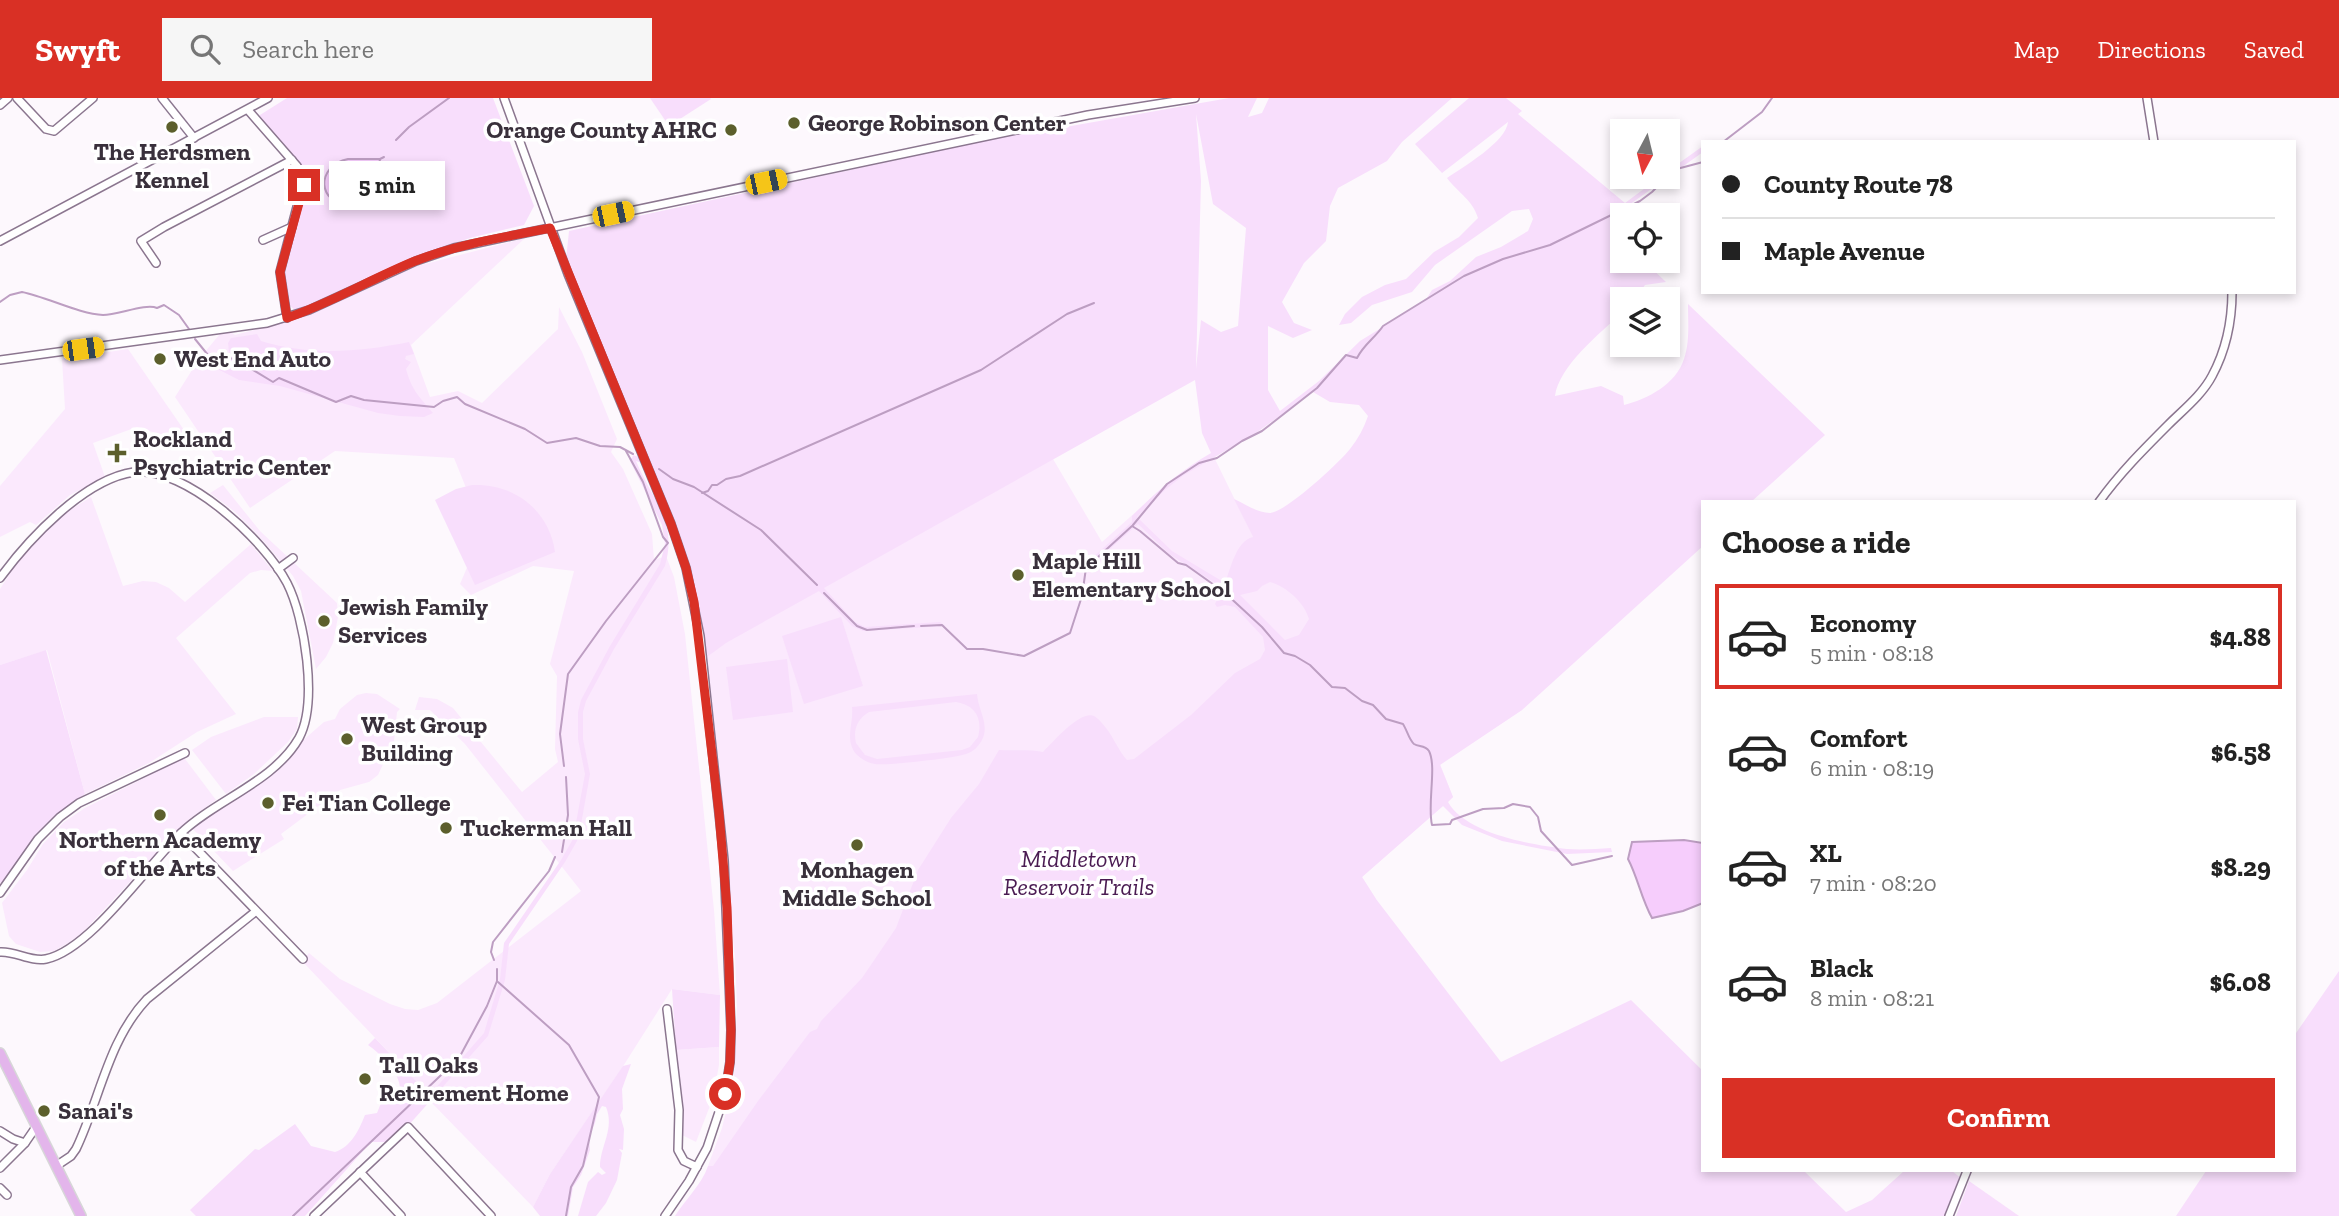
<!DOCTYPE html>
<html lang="en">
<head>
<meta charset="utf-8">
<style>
	:root { --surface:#fff; --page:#f6f6f6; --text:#222; --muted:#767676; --line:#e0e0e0; --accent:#d93025 }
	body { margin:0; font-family:"Zilla Slab",serif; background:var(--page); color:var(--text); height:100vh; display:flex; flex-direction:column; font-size:26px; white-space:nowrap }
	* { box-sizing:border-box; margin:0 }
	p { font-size:23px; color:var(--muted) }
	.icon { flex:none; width:38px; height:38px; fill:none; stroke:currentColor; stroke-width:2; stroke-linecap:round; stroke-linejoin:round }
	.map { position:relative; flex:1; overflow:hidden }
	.panel { position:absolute; left:1701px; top:402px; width:595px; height:672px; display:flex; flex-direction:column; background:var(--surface); border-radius:0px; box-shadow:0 4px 10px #0003 }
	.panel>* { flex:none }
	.top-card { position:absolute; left:1701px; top:42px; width:595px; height:154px; border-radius:0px; box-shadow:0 4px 10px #0003; display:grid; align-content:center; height:154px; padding:0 21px; background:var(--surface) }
	.needle { width:46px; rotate:187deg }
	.controls { position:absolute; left:1610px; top:21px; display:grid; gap:14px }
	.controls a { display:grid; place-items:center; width:70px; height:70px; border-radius:0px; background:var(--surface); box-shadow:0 4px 10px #0003; font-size:35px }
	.end { position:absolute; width:32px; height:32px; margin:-16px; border:9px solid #d93025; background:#fff; box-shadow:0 0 0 4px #fff }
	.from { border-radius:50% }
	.bubble { position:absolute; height:49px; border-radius:0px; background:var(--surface); box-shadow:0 4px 10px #0003; font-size:23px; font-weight:800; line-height:49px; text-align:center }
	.car { position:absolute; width:21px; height:42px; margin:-21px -10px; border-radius:9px; box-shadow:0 0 5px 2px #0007; background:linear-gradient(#f5c518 24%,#345 0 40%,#f5c518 0 76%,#345 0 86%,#f5c518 0) }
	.top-card b { display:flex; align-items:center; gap:24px; height:66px; font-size:26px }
	.top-card b+b { border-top:2px solid var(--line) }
	.top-card i { width:18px; height:18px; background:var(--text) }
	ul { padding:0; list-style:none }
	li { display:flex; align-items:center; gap:21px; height:105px; margin:0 14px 10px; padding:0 7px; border:4px solid transparent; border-radius:0px }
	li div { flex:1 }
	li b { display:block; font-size:26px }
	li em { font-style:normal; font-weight:800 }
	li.on { border-color:var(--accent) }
	li>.icon { width:63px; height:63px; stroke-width:1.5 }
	h2 { padding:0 21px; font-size:32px; line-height:84px }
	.action { display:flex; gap:14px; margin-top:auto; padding:14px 21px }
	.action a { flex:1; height:80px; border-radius:0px; background:var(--accent); color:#fff; font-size:28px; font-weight:800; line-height:80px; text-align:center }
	header { display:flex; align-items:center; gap:42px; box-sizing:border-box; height:98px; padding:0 35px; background:var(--accent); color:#fff }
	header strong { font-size:33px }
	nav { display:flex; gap:38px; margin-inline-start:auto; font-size:24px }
	.search { width:490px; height:63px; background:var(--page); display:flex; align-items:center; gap:18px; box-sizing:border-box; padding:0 24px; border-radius:0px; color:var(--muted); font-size:26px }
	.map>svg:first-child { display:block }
	.built { fill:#fbe9fd }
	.green { fill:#f8defc; fill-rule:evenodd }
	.water { fill:#f6cdfc; stroke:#bd9ec2; stroke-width:2 }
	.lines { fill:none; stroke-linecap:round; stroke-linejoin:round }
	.stream { stroke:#bd9ec2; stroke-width:2 }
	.minor-casing { stroke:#8b768f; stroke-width:10 }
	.major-casing { stroke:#d7d6d8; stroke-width:12 }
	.minor { stroke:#fff; stroke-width:7 }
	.major { stroke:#e3b5eb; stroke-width:9 }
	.route { stroke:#d93025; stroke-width:9 }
	.poi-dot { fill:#5c5f2c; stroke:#fff; stroke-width:2.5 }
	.labels { text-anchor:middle; stroke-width:7; stroke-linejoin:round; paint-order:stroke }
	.poi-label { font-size:24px; font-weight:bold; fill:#39303b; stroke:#fff; text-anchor:start }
	.park-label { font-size:24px; font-style:italic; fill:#4a1b52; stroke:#fff }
</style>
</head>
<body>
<header>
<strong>Swyft</strong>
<div class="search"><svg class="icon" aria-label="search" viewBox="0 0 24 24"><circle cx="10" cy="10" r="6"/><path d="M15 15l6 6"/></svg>Search here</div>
<nav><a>Map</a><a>Directions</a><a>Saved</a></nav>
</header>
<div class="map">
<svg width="2339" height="1118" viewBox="0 0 2339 1118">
	<rect width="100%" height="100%" fill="#fdf8fd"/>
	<!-- built -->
	<g class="built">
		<path d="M525 140 411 247 430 299 458 293 482 305 558 231 559 209 582 254 617 341 611 354 623 371 652 436 654 462 666 458 674 479 685 536 714 812 720 897 672 891 615 981 550 1076 533 1109 429 1002 426 1001 419 986 302 863 309 855 340 881 390 906 405 911 418 912 437 905 581 793 465 646 430 612H415L419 599 437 601 453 610 522 694 558 664 555 651 557 578 550 566 574 473 533 468 471 497 460 486 483 432 454 360 335 353 250 410 175 299 199 261 225 230 235 237 273 227 298 219 383 177Z"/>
		<path d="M128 251 195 348 137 329 93 345 105 379 70 397 36 427 30 424 0 439V388L65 311 62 261Z"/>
		<path d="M1213 357 1258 449 1522 612 1440 666 1453 699 1362 779 1376 801 713 1068H708L722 1030 734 981 737 910 735 859 703 562 725 545 1053 361 1102 444 1174 380Z"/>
		<path d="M223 387 260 433 337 505 338 519 333 545 326 559 316 571 301 493 293 478 259 438 235 414 210 395Z"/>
		<path d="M91 399 123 488 143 483 156 484 169 490 185 504 251 446 273 473 261 472 250 475 176 540 236 616 197 634 149 665 85 696 47 552 0 567V491L14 469 43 435 62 417Z"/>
		<path d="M366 595 377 596 400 611 397 614 394 643 378 677 369 684 340 692 281 736 284 741 233 773 191 729 262 678 324 624 335 621 340 611 357 597Z"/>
		<path d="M264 619H298L297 631 288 644 254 676 226 696 192 652 211 639Z"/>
		<path d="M182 657 216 702 188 722 82 835 68 845 54 853 40 854 16 846 9 838 2 805 27 772 43 746 64 724 85 710 158 673Z"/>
		<path d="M719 949V967L713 1000 696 1044 682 1037 683 1003 676 952Z"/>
	</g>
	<!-- green -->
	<g class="green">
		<path d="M287 0H493L534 108 524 127 470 140 408 161 296 213 289 207 284 175 285 168 309 82 304 71 260 20V17Z"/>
		<path d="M650 0H710L711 1 669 28Z"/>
		<path d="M1229 0H1257L1248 19 1262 15 1269 0H1452L1402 44 1387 63 1338 90 1330 108 1326 143 1304 165 1282 204 1294 225 1312 232 1293 240 1268 228V292L1280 313 1319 283 1360 243 1425 203 1432 192 1450 183 1476 159 1501 149 1528 133 1533 121 1529 111 1512 113 1435 167 1412 194 1372 207 1351 225 1339 227 1345 216 1362 199 1385 187 1406 181 1434 154 1459 139 1478 120C1472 101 1459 96 1447 80 1463 69 1506 44 1508 24L1442 75 1415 46 1469 0H1506L1522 13 1518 16 1625 105 1660 79H1668V73L1703 48V54L1629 107 1639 117H1622V133L1618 138 1622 142V163H1644L1666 184 1645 187 1635 201H1622V215C1600 235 1559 268 1555 298L1601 288 1623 298 1624 307C1648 301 1676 286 1684 261 1690 244 1688 223 1688 206L1825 337 1751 404H1703V448L1522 612 1440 667 1453 699 1448 704C1466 736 1532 747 1567 751 1581 752 1597 751 1611 750L1612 754 1567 756 1502 743 1462 727 1443 708 1362 779 1376 801 1501 964 1631 902 1703 973V1073H1804L1846 1114 1872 1102 1904 1073H1952L1962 1081 1947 1118H675C685 1102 702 1086 708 1068H713L758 1003 810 934 817 931 821 923 862 880 896 830 918 772 951 720 979 686 999 652C1015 653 1026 651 1043 654 1053 644 1080 612 1094 618 1098 620 1103 626 1106 630 1114 640 1118 652 1127 662L1134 661 1191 617 1235 575 1260 561 1265 552 1263 539 1235 509 1225 507 1217 509 1215 506 1223 490 1169 456 1138 426 1084 474 1089 463 1132 424V418C1158 392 1180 373 1211 355L1202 335 1195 282 824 490 855 524 865 529 940 524 945 528 863 533 852 528 819 493 726 545 703 562 698 514 647 367 636 363C652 402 678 423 665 468L614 551 586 603 583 614V641L590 676 580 732 577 743 565 764 509 846 505 882 488 938 391 1047 315 1118H308L387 1044H371L305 1118H196L190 1112 255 1051 259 1052 295 1026 311 1048 335 1054C351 1049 359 1032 365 1017L377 1015 387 990 397 993 400 990C400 975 380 955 368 947L375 940 419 986 426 1001 484 935 500 881 504 845 561 762 573 741 585 676 578 641V614L581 602 610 548 660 466 665 446 662 427 629 361 632 360 633 357 644 361 566 162 569 133 1039 31 1043 33ZM1196 16 1213 106 1246 130 1238 228 1221 234 1201 222 1196 271 1201 83ZM1313 294 1330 304 1359 307 1368 318C1364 330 1358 341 1350 351 1339 365 1286 414 1270 415 1258 415 1245 406 1234 401L1253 439C1236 443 1231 470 1225 485L1172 453 1137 419 1166 391 1184 377 1256 335ZM1270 484C1287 489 1304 504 1309 521L1299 537 1285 542 1240 497 1257 493 1262 488Z"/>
		<path d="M257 236 261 243C309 258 360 254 409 244L414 256 406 258 405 261 411 264 406 271C412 293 419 298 433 315L424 319 400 318 378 315 280 288 239 282 206 265 202 258 205 254 218 256 229 254 228 245 231 240Z"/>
		<path d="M472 387C514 385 549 412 555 454L475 487 435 402 456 391Z"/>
		<path d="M841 519 863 588 804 606 782 538Z"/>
		<path d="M46 552 85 696 55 717 34 738 5 783 0 785V567Z"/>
		<path d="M787 561 793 614 733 622 726 569Z"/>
		<path d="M977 596C978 612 990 626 982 642 978 649 973 654 966 656 955 660 886 668 875 666 868 665 861 661 856 656 844 641 854 625 852 609ZM956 604C975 607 983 620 978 639L970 649 962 652 877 661 865 657 856 645C853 632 857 621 869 614Z"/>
		<path d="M2339 873V1118H2176L2206 1073H2294V938Z"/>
		<path d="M672 891 720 897 719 949 676 952Z"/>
		<path d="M631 966 622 991 623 1011 620 1017 624 1031 623 1052 619 1051 622 1055 617 1082 606 1105 596 1118H578L588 1084 598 1074 602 1077 606 1075 600 1069C600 1048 615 1031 606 1009L602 1008 597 1016 595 1025 589 1039 590 1052 581 1077 573 1089 568 1118H540L533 1109 550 1076 623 968Z"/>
		<path d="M1969 1083 2019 1118H1956Z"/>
	</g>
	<!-- water -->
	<g class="water">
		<path d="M348 61H380C377 81 372 99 351 107 317 107 315 68 348 61Z"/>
		<path d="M1684 742 1703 745V805L1683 813 1652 820C1641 800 1638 780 1628 761L1632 744Z"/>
	</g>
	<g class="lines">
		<!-- stream -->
		<g class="stream">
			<path d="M396 42 409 29 449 0"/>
			<path d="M1723 44 1762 14 1772 0"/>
			<path d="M380 61 384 59"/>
			<path d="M1668 78 1673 72 1703 64"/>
			<path d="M0 204 10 197 22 194C47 199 79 216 103 217 118 217 146 205 157 210L164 207 179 217 189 231"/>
			<path d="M195 241 208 257 235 261 273 284 279 280 336 304 351 298 364 302 434 309 443 303 457 299 465 306 525 331 547 345 576 340 600 348 620 349 633 356"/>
			<path d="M659 371 673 381 694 389 761 432 817 487"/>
			<path d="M702 395 708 393 712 387H717L726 381 740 378 981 272 1067 216 1094 205"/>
			<path d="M1133 427 1167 386 1199 365 1217 360 1242 343 1262 333 1317 290 1346 257 1357 260C1364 246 1375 240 1383 228L1464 178 1503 161 1550 147 1640 103 1652 94 1667 79"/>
			<path d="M824 495 857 528 867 532 914 528"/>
			<path d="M921 528 942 527 967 551H983L1024 558 1070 535 1082 498 1086 470 1132 428 1140 433 1178 465 1186 467 1224 494 1262 529 1284 555 1295 558 1310 567 1332 589 1345 590 1362 603 1373 607 1386 621 1403 626C1407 632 1409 642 1414 646 1419 649 1425 647 1429 653 1437 669 1427 706 1432 727L1450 726 1452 722 1483 711 1504 710 1513 706 1530 709 1538 719 1541 733 1572 767 1612 758"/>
			<path d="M564 668 560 636 568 576 606 523 668 445 663 439 643 384 626 353"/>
			<path d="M562 754 568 717 566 679"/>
			<path d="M494 862 491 854 493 844 549 773 555 759"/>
			<path d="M498 884 569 947 599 999 583 1068 571 1089 566 1118"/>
			<path d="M293 1118 459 960 487 908 497 883V871"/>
		</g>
		<!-- minor casing -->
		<g class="minor-casing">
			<g id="minor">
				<path d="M17 0 46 31 54 33 93 0"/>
				<path d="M162 0 194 40"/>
				<path d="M504 0 568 176 671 426 686 470 700 538 724 762 731 932 730 964 725 996 707 1050 689 1083 665 1118"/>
				<path d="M2147 0 2154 44"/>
				<path d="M0 7 8 0"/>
				<path d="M248 12 297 68 304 82 280 174 287 220"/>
				<path d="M263 142 292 129"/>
				<path d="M0 143 268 0"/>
				<path d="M156 165 141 143 164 129 292 62"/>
				<path d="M0 262 267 225 309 212 416 163 454 150 1088 17 1195 0"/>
				<path d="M2099 404C2119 376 2143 352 2168 327 2183 312 2202 297 2212 278 2226 252 2232 224 2232 194"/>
				<path d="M278 471 293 460"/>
				<path d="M0 480C28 442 84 381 134 374 186 368 265 443 287 485 305 520 318 605 299 640 274 684 215 702 180 736 147 768 90 852 46 861 30 864 16 853 0 854"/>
				<path d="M181 735 303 861"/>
				<path d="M0 795 38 741 60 719 79 705 185 655"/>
				<path d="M667 911 679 1012 678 1052 684 1063 697 1069"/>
				<path d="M0 1033 13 1041 25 1045"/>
				<path d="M56 1068 71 1058 76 1051C100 1001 108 942 147 901L255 814"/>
				<path d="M0 1070 25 1045 36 1029"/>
				<path d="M360 1074 401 1118"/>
				<path d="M0 1090 7 1097"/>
				<path d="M314 1118 408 1029 491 1118"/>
				<path d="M1949 1118 1967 1073"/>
			</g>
		</g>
		<!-- major casing -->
		<g class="major-casing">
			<path id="major" d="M0 955 81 1118"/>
		</g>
		<!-- minor -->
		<use href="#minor" class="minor"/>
		<!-- major -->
		<use href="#major" class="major"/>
	</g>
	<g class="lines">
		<!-- route -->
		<path class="route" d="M304 87 280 174 287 220C331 205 371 181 415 163 458 146 505 139 550 130L671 426 686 470 694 504 719 715 727 810 731 932 730 964 725 996"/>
	</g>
	<!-- markers -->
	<g class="poi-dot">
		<circle cx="794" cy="25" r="7"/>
		<circle cx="172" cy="29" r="7"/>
		<circle cx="731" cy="32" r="7"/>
		<circle cx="160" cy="261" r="7"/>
		<path d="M113.5 344.5h7v7h7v7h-7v7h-7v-7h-7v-7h7z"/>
		<circle cx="1018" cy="477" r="7"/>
		<circle cx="324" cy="523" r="7"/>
		<circle cx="347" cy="641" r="7"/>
		<circle cx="268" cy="705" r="7"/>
		<circle cx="160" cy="717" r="7"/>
		<circle cx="446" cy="730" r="7"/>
		<circle cx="857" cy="747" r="7"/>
		<circle cx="365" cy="981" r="7"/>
		<circle cx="44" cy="1013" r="7"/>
	</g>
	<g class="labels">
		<!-- poi labels -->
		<g class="poi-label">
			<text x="808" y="33">George Robinson Center</text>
			<text x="717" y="40" text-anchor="end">Orange County AHRC</text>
			<text x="172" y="62" text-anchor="middle">The Herdsmen<tspan x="172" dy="28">Kennel</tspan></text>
			<text x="174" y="269">West End Auto</text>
			<text x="133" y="349">Rockland<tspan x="133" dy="28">Psychiatric Center</tspan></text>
			<text x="1032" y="471">Maple Hill<tspan x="1032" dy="28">Elementary School</tspan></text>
			<text x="338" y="517">Jewish Family<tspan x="338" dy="28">Services</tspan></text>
			<text x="361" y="635">West Group<tspan x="361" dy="28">Building</tspan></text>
			<text x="282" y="713">Fei Tian College</text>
			<text x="460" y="738">Tuckerman Hall</text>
			<text x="160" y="750" text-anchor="middle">Northern Academy<tspan x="160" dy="28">of the Arts</tspan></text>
			<text x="857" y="780" text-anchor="middle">Monhagen<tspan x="857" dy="28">Middle School</tspan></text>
			<text x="379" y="975">Tall Oaks<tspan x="379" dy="28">Retirement Home</tspan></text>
			<text x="58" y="1021">Sanai's</text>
		</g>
		<!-- park labels -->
		<g class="park-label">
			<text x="1079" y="769">Middletown<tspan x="1079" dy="28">Reservoir Trails</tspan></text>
		</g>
	</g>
</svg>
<div class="controls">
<a><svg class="needle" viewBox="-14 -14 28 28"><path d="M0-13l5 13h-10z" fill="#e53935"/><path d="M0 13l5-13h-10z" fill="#767676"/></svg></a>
<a><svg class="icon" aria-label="locate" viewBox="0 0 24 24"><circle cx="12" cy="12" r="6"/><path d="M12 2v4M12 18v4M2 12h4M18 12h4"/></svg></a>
<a><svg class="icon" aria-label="layers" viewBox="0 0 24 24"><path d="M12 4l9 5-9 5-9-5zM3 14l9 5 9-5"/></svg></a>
</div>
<i class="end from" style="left:725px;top:996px"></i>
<i class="end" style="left:304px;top:87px"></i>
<div class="bubble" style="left:329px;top:63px;width:116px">5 min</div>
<i class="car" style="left:766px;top:84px;rotate:78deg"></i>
<i class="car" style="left:613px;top:116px;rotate:78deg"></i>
<i class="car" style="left:83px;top:251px;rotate:82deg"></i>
<div class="top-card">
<b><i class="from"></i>County Route 78</b>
<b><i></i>Maple Avenue</b>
</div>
<section class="panel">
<h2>Choose a ride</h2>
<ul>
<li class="on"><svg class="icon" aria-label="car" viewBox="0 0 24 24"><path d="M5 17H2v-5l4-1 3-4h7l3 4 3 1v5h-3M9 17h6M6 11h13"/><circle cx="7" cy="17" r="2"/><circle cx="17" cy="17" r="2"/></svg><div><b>Economy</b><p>5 min · 08:18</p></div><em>$4.88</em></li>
<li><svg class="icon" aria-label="car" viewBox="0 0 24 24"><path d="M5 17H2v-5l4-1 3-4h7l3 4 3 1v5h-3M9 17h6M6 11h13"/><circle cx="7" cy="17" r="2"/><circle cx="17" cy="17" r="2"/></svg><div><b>Comfort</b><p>6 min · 08:19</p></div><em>$6.58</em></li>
<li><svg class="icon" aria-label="car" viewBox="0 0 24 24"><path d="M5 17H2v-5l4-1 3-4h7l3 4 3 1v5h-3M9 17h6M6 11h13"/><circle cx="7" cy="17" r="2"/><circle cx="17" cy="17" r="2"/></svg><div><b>XL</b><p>7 min · 08:20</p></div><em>$8.29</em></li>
<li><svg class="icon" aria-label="car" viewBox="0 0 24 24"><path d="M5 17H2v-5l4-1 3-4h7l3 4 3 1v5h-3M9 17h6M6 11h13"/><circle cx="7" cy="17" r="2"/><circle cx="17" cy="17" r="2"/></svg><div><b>Black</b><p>8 min · 08:21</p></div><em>$6.08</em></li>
</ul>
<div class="action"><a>Confirm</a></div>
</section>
</div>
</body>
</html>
